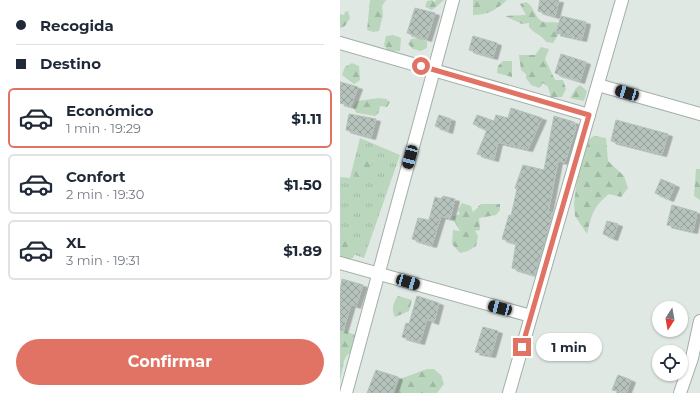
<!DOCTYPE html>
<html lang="es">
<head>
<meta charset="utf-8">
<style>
	:root { --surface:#fff; --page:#f6f6f7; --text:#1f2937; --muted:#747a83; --line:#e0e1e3; --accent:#e17365 }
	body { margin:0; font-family:Montserrat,sans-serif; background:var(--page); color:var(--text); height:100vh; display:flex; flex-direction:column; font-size:15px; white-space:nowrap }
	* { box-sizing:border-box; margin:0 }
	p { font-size:13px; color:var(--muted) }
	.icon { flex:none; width:22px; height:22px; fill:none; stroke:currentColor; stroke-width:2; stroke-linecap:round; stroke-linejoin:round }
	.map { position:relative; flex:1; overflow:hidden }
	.drawer { display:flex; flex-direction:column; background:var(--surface); width:340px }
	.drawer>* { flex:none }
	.guide { display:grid; align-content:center; height:88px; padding:0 16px; background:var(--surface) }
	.needle { width:26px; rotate:191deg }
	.tools { position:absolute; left:312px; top:301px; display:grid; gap:8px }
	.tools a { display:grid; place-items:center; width:36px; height:36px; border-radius:50%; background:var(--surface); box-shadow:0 1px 3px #0004; font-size:20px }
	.end { position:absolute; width:18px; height:18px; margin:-9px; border:5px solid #e17365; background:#fff; box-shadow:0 0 0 2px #fff }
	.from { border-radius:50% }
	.bubble { position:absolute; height:28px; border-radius:14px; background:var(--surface); box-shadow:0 1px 3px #0004; font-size:13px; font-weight:700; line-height:28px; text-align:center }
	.car { position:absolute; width:12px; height:24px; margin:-12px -6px; border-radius:5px; box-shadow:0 0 3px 1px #0007; background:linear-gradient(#222 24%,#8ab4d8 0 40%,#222 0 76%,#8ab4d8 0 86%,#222 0) }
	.guide b { display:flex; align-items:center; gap:14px; height:38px; font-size:15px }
	.guide b+b { border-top:1px solid var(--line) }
	.guide i { width:10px; height:10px; background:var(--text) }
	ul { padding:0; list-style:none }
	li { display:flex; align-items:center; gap:12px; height:60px; margin:0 8px 6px; padding:0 8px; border:2px solid var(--line); border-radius:6px }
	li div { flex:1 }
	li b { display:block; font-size:15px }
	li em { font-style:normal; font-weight:700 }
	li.on { border-color:var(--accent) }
	li>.icon { width:36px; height:36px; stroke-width:1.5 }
	.cta { display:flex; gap:8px; margin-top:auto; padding:8px 16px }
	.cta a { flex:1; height:46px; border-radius:24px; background:var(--accent); color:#fff; font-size:16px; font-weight:700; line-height:46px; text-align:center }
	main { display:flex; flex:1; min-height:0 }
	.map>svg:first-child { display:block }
	.grass { fill:url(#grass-tufts) }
	.forest { fill:url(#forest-firs) }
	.building { fill:url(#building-cross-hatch); stroke:#b3c1b9; filter:url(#shadow) }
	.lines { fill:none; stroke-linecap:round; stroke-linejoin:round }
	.minor-casing { stroke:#a3afa9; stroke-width:14 }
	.minor { stroke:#fff; stroke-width:12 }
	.route { stroke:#e17365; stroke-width:5 }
</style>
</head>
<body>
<main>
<section class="drawer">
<div class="guide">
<b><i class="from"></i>Recogida</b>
<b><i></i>Destino</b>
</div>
<ul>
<li class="on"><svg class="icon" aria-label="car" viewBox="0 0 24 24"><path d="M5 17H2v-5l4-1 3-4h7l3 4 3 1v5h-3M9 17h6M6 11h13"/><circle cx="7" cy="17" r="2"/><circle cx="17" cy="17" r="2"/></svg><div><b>Económico</b><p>1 min · 19:29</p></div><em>$1.11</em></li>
<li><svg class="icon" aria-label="car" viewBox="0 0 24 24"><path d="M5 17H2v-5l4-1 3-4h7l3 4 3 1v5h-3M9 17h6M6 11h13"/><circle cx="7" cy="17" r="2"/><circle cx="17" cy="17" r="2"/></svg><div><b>Confort</b><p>2 min · 19:30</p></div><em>$1.50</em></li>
<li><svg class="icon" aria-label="car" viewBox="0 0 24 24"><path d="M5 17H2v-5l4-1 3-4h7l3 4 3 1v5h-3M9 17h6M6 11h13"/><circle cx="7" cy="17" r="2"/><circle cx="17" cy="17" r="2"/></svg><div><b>XL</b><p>3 min · 19:31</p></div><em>$1.89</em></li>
</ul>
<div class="cta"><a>Confirmar</a></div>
</section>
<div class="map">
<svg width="360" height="393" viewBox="0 0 360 393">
	<defs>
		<pattern id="grass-tufts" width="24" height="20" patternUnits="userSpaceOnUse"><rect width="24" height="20" fill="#bad7be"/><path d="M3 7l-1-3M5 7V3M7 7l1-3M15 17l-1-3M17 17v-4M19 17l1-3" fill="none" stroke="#a0b9a4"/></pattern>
		<pattern id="forest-firs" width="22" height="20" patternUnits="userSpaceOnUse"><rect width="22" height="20" fill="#bad7be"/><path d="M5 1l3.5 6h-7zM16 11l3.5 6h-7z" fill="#a0b9a4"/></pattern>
		<pattern id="building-cross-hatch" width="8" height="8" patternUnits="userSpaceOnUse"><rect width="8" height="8" fill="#b5c3bc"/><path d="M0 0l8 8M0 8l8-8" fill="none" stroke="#939f99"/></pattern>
		<filter id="shadow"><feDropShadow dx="4.5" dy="2.5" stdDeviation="0" flood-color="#0004"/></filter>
	</defs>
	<rect width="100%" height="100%" fill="#dfe8e3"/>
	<!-- grass -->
	<path class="grass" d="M20 138 60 155 24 258 0 250V177L10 178Z"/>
	<!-- forest -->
	<g class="forest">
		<path d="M30 0H46L42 6 43 15 39 31 33 32 27 30Z"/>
		<path d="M92 0 95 2 96 0H104L92 10 85 7 87 1Z"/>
		<path d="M133 0H167C156 10 148 15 133 15Z"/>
		<path d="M186 2C194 6 194 15 200 20 205 24 213 21 219 23L221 30 213 43 206 42C201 34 194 34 189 27V23L182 24 165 16 186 15 180 4Z"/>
		<path d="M8 11 10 18 5 26 0 28V14L4 15 5 12Z"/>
		<path d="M53 35 61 38 60 51H48L44 45 46 36Z"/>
		<path d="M79 38 87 42V48L81 51 73 49 68 44 71 39Z"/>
		<path d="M201 47 209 49 205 59 215 80H223L226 89 222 97H211L208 87 203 83 199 88 191 85 186 78V74L181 70 179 55H195Z"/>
		<path d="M163 61H172V77L157 73 158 66Z"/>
		<path d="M12 63 19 66 20 80 14 84 2 75 5 67Z"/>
		<path d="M240 85 247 91 244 101 230 98 236 88Z"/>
		<path d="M39 98 46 99 50 102 47 107 40 106 39 112 35 116 17 113 13 108 17 101Z"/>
		<path d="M254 136 266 138 268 161 284 176 288 188 281 197 269 194C253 207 252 214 247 234L235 216 234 204 240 154 244 143Z"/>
		<path d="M28 159 35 171 32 178 25 181 18 179 14 172C17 164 20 160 28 159Z"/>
		<path d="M356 169H360V200L354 196Z"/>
		<path d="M122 203 131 206 133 212 141 204H160V210L156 215 139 218 140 230 135 231 138 236 136 246 128 251 120 253 112 244 113 230 120 231 112 217 120 214 118 210Z"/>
		<path d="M2 238 10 240 16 245 13 258 5 260 0 258V244Z"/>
		<path d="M58 296 72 300 69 311 55 317C51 309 53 303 58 296Z"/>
		<path d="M0 330 19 336 12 352 7 355 4 361 0 381Z"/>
		<path d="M87 369H94L101 375 104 384 97 393H55L60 379Z"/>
	</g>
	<!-- building -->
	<g class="building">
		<path d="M200 0H219L215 16 198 11Z"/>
		<path d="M75 8 95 13 87 39 67 33Z"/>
		<path d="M221 16 246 22 242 39 216 33Z"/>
		<path d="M133 36 157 43 153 57 129 50Z"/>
		<path d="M221 54 246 62 240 81 215 73Z"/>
		<path d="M0 82 18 87 11 106 0 103Z"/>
		<path d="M171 108 202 118 188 149 158 142 154 159 137 154 147 130 133 124 137 115 154 121 156 115 168 118Z"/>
		<path d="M9 114 36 119 31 137 6 130Z"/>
		<path d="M99 115 111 119 108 131 95 126Z"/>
		<path d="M214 116 234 122 236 127 225 162 218 161 208 212 213 213 195 275 172 268 176 243 162 239 169 215 171 216 177 189 175 188 183 165 204 170Z"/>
		<path d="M276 120 328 134 322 154 271 141Z"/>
		<path d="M321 179 335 185 329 199 315 193Z"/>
		<path d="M103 196 115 199 110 218 101 216 92 245 72 239 78 218 89 220 95 197 101 199Z"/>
		<path d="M332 205 357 212 353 231 327 225Z"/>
		<path d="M267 221 278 224 273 238 263 234Z"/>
		<path d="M2 279 23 285 16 306 11 304 3 331 0 330V292Z"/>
		<path d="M77 296 99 303 94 322 87 319 80 342 62 337 66 323 69 324Z"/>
		<path d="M143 327 158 331 151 355 135 352Z"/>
		<path d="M36 370 58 377 53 393H27Z"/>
		<path d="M278 375 291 380 286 393 272 390Z"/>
	</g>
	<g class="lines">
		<!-- minor casing -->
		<g class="minor-casing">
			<g id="minor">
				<path d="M0 43 249 115"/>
				<path d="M258 85 360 114"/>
				<path d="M0 263 191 316"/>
				<path d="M6 393 113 0"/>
				<path d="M169 393 282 0"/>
				<path d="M340 393 352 358 360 321"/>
			</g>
		</g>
		<!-- minor -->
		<use href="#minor" class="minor"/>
	</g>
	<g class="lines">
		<!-- route -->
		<path class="route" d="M81 66 249 115 182 347"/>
	</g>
</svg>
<div class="tools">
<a><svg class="needle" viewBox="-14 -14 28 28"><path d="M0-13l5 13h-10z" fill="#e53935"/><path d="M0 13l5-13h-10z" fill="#747a83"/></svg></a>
<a><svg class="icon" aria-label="locate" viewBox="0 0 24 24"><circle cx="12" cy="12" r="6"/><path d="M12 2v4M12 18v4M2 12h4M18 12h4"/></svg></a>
</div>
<i class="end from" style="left:81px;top:66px"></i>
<i class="end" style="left:182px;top:347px"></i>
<div class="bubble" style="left:196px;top:333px;width:66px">1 min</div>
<i class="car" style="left:287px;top:93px;rotate:286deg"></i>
<i class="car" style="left:70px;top:157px;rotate:195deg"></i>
<i class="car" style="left:68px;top:282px;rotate:106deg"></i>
<i class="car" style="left:160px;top:308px;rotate:285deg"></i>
</div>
</main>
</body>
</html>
